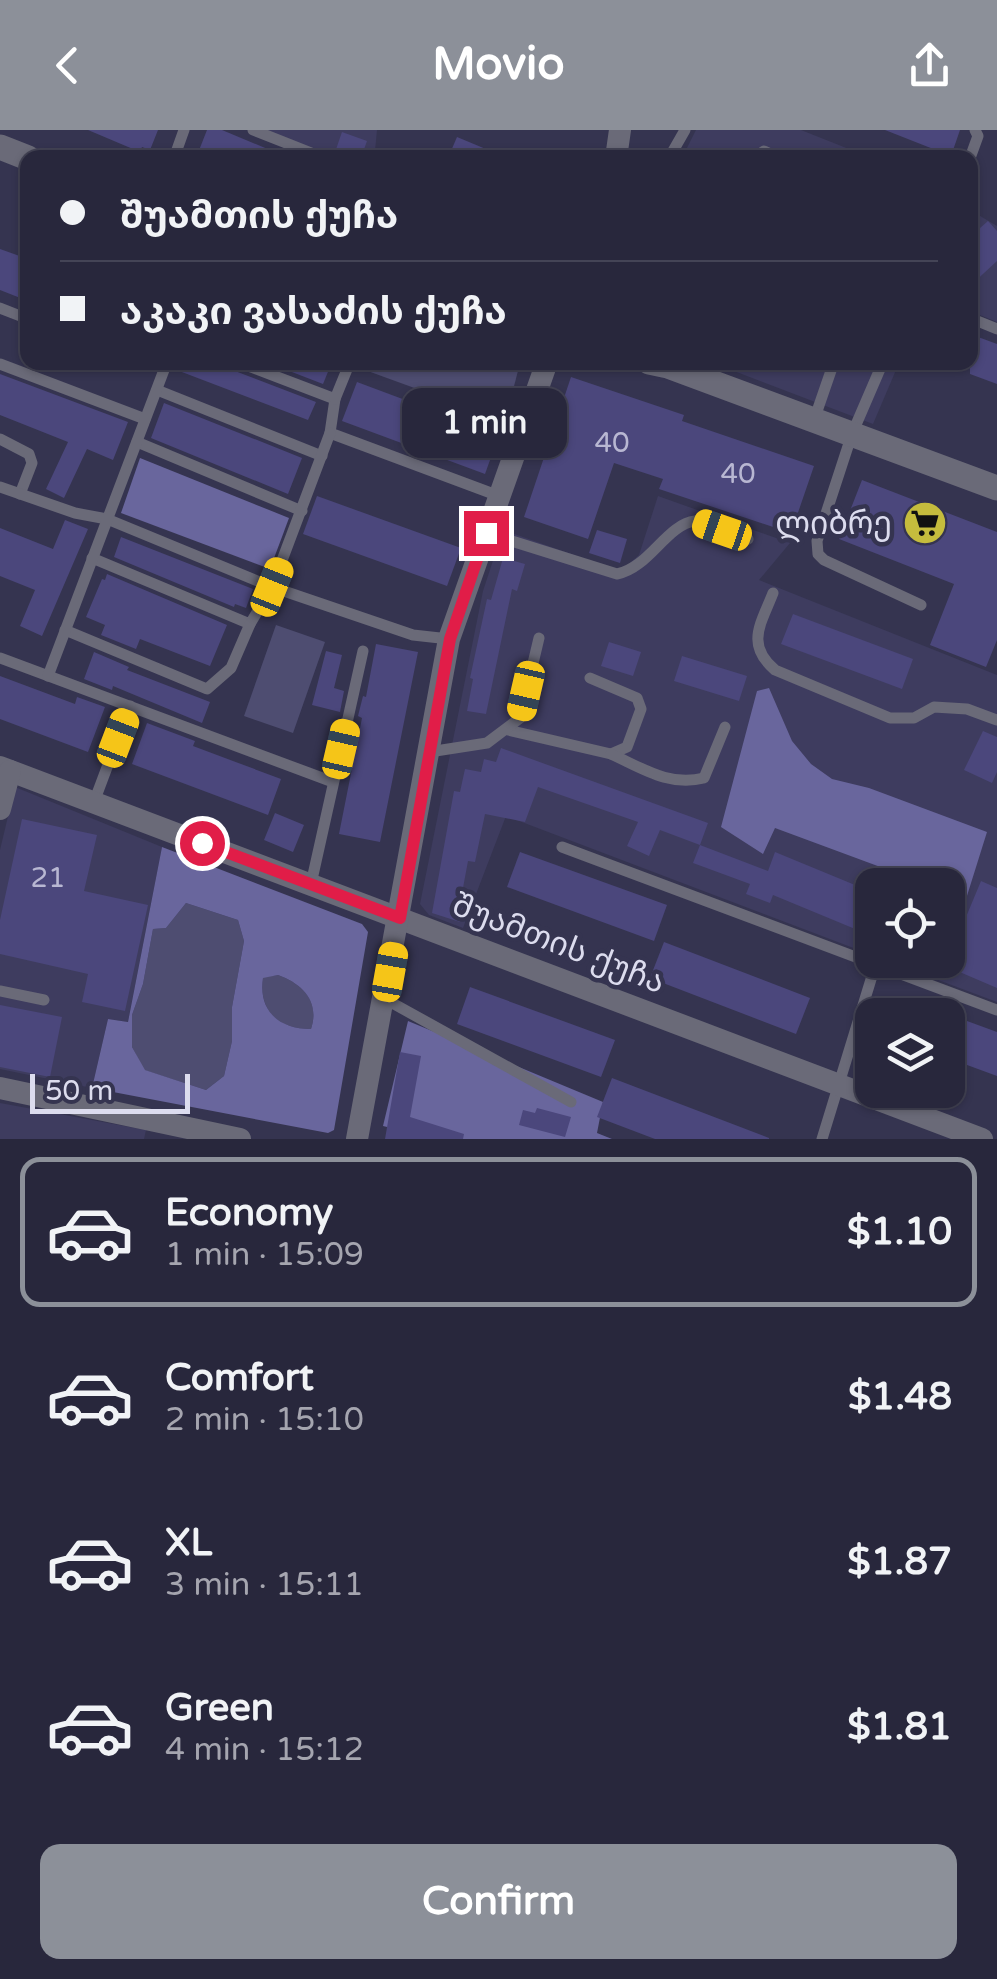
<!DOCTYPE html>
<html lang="en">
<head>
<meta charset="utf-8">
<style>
	:root { --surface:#28273c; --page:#343347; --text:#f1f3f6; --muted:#a5a5af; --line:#444456; --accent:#8c9099 }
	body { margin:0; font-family:"Varela Round","Noto Sans Georgian",sans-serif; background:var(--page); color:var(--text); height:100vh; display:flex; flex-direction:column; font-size:38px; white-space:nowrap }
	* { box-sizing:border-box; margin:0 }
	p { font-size:32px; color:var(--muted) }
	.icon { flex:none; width:55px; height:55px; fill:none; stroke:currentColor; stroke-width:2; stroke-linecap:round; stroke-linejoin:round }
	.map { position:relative; height:1009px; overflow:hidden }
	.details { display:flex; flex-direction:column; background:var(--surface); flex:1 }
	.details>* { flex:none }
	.top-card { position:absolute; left:20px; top:20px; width:958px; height:220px; border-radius:20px; box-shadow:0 2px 8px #0004,0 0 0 2px var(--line); display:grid; align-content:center; height:220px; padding:0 40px; background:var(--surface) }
	.tools { position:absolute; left:855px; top:738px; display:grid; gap:20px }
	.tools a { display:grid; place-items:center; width:110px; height:110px; border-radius:20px; background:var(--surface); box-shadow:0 2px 8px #0004,0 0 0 2px var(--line); font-size:50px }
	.scale { position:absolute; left:30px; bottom:25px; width:160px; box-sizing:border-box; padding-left:10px; border:5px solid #dcdcee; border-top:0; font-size:28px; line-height:35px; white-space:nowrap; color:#dcdcee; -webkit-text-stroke:8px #353450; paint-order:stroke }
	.end { position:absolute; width:45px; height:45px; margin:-22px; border:12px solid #e11d48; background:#fff; box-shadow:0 0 0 5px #fff }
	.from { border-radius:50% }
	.bubble { position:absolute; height:70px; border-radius:20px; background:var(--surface); box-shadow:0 2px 8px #0004,0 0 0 2px var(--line); font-size:32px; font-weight:700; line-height:70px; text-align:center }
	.car { position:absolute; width:30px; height:60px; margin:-30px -15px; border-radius:12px; box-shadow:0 0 8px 2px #0007; background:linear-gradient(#f5c518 24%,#345 0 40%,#f5c518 0 76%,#345 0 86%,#f5c518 0) }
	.top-card b { display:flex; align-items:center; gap:35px; height:95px; font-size:38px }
	.top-card b+b { border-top:2px solid var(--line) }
	.top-card i { width:25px; height:25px; background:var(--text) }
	ul { padding:18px 0 0; list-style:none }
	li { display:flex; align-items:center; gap:30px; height:150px; margin:0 20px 15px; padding:0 20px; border:5px solid transparent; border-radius:20px }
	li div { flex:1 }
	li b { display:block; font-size:38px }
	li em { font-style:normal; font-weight:700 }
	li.active { border-color:var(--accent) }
	li>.icon { width:90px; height:90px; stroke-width:1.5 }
	.button { display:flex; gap:20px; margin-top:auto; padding:20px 40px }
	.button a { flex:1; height:115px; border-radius:20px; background:var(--accent); color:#fff; font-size:40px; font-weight:700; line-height:115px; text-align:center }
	header { display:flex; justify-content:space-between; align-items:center; height:130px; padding:0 40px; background:var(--accent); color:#fff; font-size:45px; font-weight:700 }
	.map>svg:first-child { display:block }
	.built { fill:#3e3c5f }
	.green { fill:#4e4d71 }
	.forest { fill:#69669d; fill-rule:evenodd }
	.building { fill:#4b477c }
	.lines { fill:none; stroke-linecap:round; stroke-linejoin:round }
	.service { stroke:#6a6a78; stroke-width:11 }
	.minor { stroke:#6a6a78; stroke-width:22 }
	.tertiary { stroke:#6a6a78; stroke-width:25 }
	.route { stroke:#e11d48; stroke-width:12 }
	.labels { text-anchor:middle; stroke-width:9; stroke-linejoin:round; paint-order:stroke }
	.number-label { font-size:28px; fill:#b8b7d2 }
	.poi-label { font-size:32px; fill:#dcdcee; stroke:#353450; text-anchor:end }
	.street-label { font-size:32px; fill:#dcdcee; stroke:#353450 }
</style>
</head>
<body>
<header><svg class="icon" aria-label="back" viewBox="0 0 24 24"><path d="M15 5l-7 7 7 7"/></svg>Movio<svg class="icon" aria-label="share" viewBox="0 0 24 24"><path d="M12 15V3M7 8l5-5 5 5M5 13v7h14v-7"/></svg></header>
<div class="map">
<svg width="997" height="1009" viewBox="0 0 997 1009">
	<rect width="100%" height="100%" fill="#353450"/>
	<!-- built -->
	<g class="built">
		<path d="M265 0H377L375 21 385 26 334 27Z"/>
		<path d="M696 0H801L869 27 682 28Z"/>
		<path d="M970 80 997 96V192L970 181Z"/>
		<path d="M713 233H899L873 294Z"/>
		<path d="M658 366 790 413 759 450 997 545V872L885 830H948V755H872V825L506 686 463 798 429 785 420 774 483 461 503 400 611 438H624L639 425Z"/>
		<path d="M15 657 162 717 128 892 108 889 92 958 0 939V720Z"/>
		<path d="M0 973 146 1000 144 1009H0Z"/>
	</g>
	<!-- green -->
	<g class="green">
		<path d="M367 232H520V233L505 291 365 240Z"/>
		<path d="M276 495 325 512 293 603 244 586Z"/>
		<path d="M186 773 238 790 244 811 232 877V911L224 946 206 960 144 940 132 917V885L143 854 153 799 166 798Z"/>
		<path d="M278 845C303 854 320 872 311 899 279 899 258 882 263 847Z"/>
	</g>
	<!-- forest -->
	<g class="forest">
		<path d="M140 328 289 388 270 439 121 383Z"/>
		<path d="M769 558 792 611 811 634 832 649 869 658 987 702 966 769 948 762V755H929L775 698 763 724 721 697 757 561Z"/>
		<path d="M162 717 362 794 368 802 334 1000 328 1003 92 958 108 889 128 892ZM186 773 238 790 244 811 232 877V911L224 946 206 960 145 940 132 917V885L143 854 153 799 166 798ZM278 845C303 854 320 872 311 899 279 899 258 881 263 848Z"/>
		<path d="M408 891 603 972 597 1003 612 1009H437L383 996Z"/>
	</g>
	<!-- building -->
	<g class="building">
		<path d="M88 0H158L150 20 142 17 140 22Z"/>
		<path d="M207 0H222L289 28H196Z"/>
		<path d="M885 0H960L951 26Z"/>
		<path d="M342 2 367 11 361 28H333Z"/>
		<path d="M457 7 505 27V28H448Z"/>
		<path d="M988 91 997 101V131L970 156V107Z"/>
		<path d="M0 119 28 129V171L0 160Z"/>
		<path d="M970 204 997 214V254L970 244Z"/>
		<path d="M176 232H229L235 241 316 272 308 290 174 239Z"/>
		<path d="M266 232H332L323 254Z"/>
		<path d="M0 244 128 292 113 330 87 319 64 368 46 359 68 312 0 285Z"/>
		<path d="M571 247 684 285 682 291 814 336 791 403 659 359 663 349 614 333 588 409 524 387Z"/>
		<path d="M357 252 499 305 485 344 342 291Z"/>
		<path d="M164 273 302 328 288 364 151 308Z"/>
		<path d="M862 350 997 402V510L986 537 930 515 954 454 839 409Z"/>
		<path d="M317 366 461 418 447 456 303 404Z"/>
		<path d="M65 390 88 399 42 506 20 496 35 460 0 446V398L53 419Z"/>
		<path d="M597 400 627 409 620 433 589 423Z"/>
		<path d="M121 407 253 459 246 478 235 474 234 477 114 427Z"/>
		<path d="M503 428 525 434 517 461 512 459 486 584 467 581 473 549 470 548 487 469 491 470Z"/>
		<path d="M107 444 227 495 210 536 140 509 136 519 101 505 105 495 86 487 102 449 105 450Z"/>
		<path d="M793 484 913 529 902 559 781 514Z"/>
		<path d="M609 512 641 522 633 546 601 536Z"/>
		<path d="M376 514 418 522 380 712 339 704 362 588 358 586 363 566 366 567Z"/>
		<path d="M326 521 342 525 334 558 344 561 340 582 312 575Z"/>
		<path d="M94 522 129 537 127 540 210 572 202 593 113 556 112 560 84 549Z"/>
		<path d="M682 526 747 546 739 571 674 551Z"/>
		<path d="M0 546 75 574 77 567 105 577 88 622 0 589Z"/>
		<path d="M147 593 195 611 193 616 281 649 268 685 132 634Z"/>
		<path d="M983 601 997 607V642L992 653 964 640Z"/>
		<path d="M501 618 708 693 700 715 660 700 649 726 627 716 638 692 538 657 525 692 485 684 475 732 468 731 460 774 465 776 460 792 432 783 454 661 460 662 465 639 481 642 484 629 496 632Z"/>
		<path d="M275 683 304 695 293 722 264 710Z"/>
		<path d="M22 689 97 705 84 761 148 775 125 881 82 872 88 844 0 824V790Z"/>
		<path d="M700 715 768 741 775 722 872 762V806L773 765 770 773 746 764 750 754 693 733Z"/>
		<path d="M520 722 667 775 654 811 507 757Z"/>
		<path d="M981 751 997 758V858L948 837V793L961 799Z"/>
		<path d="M664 812 810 868 796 904 650 848Z"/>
		<path d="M470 857 615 910 601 947 457 894Z"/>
		<path d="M0 875 62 887 50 947 0 937Z"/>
		<path d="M948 884 997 902V946L948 928Z"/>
		<path d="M400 922 421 926 410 987 464 1004 463 1009H385Z"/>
		<path d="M612 948 769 1008V1009H655L597 987Z"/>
		<path d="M537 978 571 987 565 1007 519 995 523 980 535 983Z"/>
	</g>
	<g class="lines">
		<!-- service -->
		<g class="service">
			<path d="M253 0 324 28"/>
			<path d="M174 28 184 0"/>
			<path d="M669 28 685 0"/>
			<path d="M754 28 764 21 779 28"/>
			<path d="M970 28 978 6 975 0"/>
			<path d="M0 178 28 189"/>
			<path d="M970 188 997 199"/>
			<path d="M238 232 335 269 330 303 499 366"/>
			<path d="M883 232 852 304 817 411 818 424 824 430 921 475"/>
			<path d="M0 234 145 289"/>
			<path d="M157 260 322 326"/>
			<path d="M335 269 350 232"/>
			<path d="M814 290 834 232"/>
			<path d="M0 309 29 324 32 333 20 364"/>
			<path d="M137 312 302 381"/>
			<path d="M0 357 75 383 107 389 272 457 413 505 449 509"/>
			<path d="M486 403 617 444C649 438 667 394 695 391 710 390 733 404 748 409"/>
			<path d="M92 428 250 494 272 457 330 303"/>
			<path d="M773 463C761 494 745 514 775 540L890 588H914L934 577 967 579 997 590"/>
			<path d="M65 500 207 559 231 538 250 494"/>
			<path d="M0 528 333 652"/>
			<path d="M48 546 167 232"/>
			<path d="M508 600 611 624 627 617 641 579 637 568 590 548"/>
			<path d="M429 622 487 613 520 588 539 508"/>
			<path d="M611 624C642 638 669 657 704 648L725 597"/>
			<path d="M94 672 130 576"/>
			<path d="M562 717 997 880"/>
			<path d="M311 754 363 521"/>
			<path d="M0 861 44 870"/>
			<path d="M385 869 571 972"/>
			<path d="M822 1009 876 833"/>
		</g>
		<!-- minor -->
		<g class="minor">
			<path d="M616 28 620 0"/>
			<path d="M0 637 982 1009"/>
			<path d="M0 679 10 641"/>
			<path d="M0 958 240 1009"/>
			<path d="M357 1009 449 509 547 232"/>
		</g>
		<!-- tertiary -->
		<g class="tertiary">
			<path d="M0 17 28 28"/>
			<path d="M649 232 668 236 997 358"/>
		</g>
	</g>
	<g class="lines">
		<!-- route -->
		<path class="route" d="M202 713 400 788 450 509 486 403"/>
	</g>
	<!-- icons -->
	<defs>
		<g id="supermarket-disc" transform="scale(2.25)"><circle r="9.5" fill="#c5bc3d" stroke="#353450"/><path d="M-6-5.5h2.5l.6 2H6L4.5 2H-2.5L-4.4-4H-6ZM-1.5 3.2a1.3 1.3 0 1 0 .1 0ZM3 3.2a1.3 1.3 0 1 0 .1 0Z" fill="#111"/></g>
	</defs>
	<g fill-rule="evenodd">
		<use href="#supermarket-disc" x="925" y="393"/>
	</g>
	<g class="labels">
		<!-- number labels -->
		<g class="number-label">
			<text x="612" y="322">40</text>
			<text x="738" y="353">40</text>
			<text x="48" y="757">21</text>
		</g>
		<!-- poi labels -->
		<g class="poi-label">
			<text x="892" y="404">ლიბრე</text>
		</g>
		<!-- street labels -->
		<g class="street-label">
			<text transform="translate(559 813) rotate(21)" y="11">შუამთის ქუჩა</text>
		</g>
	</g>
</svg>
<div class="tools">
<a><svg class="icon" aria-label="locate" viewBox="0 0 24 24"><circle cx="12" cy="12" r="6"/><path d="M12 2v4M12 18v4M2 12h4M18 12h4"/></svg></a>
<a><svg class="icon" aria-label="layers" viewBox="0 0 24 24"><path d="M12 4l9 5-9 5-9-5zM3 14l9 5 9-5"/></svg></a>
</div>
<div class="scale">50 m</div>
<i class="end from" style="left:202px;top:713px"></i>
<i class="end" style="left:486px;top:403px"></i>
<div class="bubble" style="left:402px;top:258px;width:165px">1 min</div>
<i class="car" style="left:722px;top:400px;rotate:289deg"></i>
<i class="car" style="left:272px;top:457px;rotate:22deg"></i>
<i class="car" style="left:526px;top:561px;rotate:193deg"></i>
<i class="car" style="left:118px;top:608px;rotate:21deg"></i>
<i class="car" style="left:341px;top:619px;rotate:13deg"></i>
<i class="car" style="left:390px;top:842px;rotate:10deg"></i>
<div class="top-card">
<b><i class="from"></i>შუამთის ქუჩა</b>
<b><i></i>აკაკი ვასაძის ქუჩა</b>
</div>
</div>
<section class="details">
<ul>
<li class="active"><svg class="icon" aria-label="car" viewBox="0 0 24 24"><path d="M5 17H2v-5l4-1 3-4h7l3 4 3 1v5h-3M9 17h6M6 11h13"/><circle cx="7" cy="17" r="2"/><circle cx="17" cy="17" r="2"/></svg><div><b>Economy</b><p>1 min · 15:09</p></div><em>$1.10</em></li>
<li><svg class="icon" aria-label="car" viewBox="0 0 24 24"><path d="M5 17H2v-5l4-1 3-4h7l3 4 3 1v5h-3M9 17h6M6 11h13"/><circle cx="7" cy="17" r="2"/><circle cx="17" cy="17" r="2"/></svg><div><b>Comfort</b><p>2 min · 15:10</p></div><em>$1.48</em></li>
<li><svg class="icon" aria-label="car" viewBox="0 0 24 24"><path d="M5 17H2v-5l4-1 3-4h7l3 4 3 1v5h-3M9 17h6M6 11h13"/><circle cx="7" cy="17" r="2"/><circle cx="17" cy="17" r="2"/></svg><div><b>XL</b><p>3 min · 15:11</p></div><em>$1.87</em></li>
<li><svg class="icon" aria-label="car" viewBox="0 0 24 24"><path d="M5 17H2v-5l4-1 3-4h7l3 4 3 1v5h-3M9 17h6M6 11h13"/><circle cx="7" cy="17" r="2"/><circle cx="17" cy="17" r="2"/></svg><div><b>Green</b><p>4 min · 15:12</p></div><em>$1.81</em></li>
</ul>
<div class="button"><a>Confirm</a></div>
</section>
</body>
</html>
